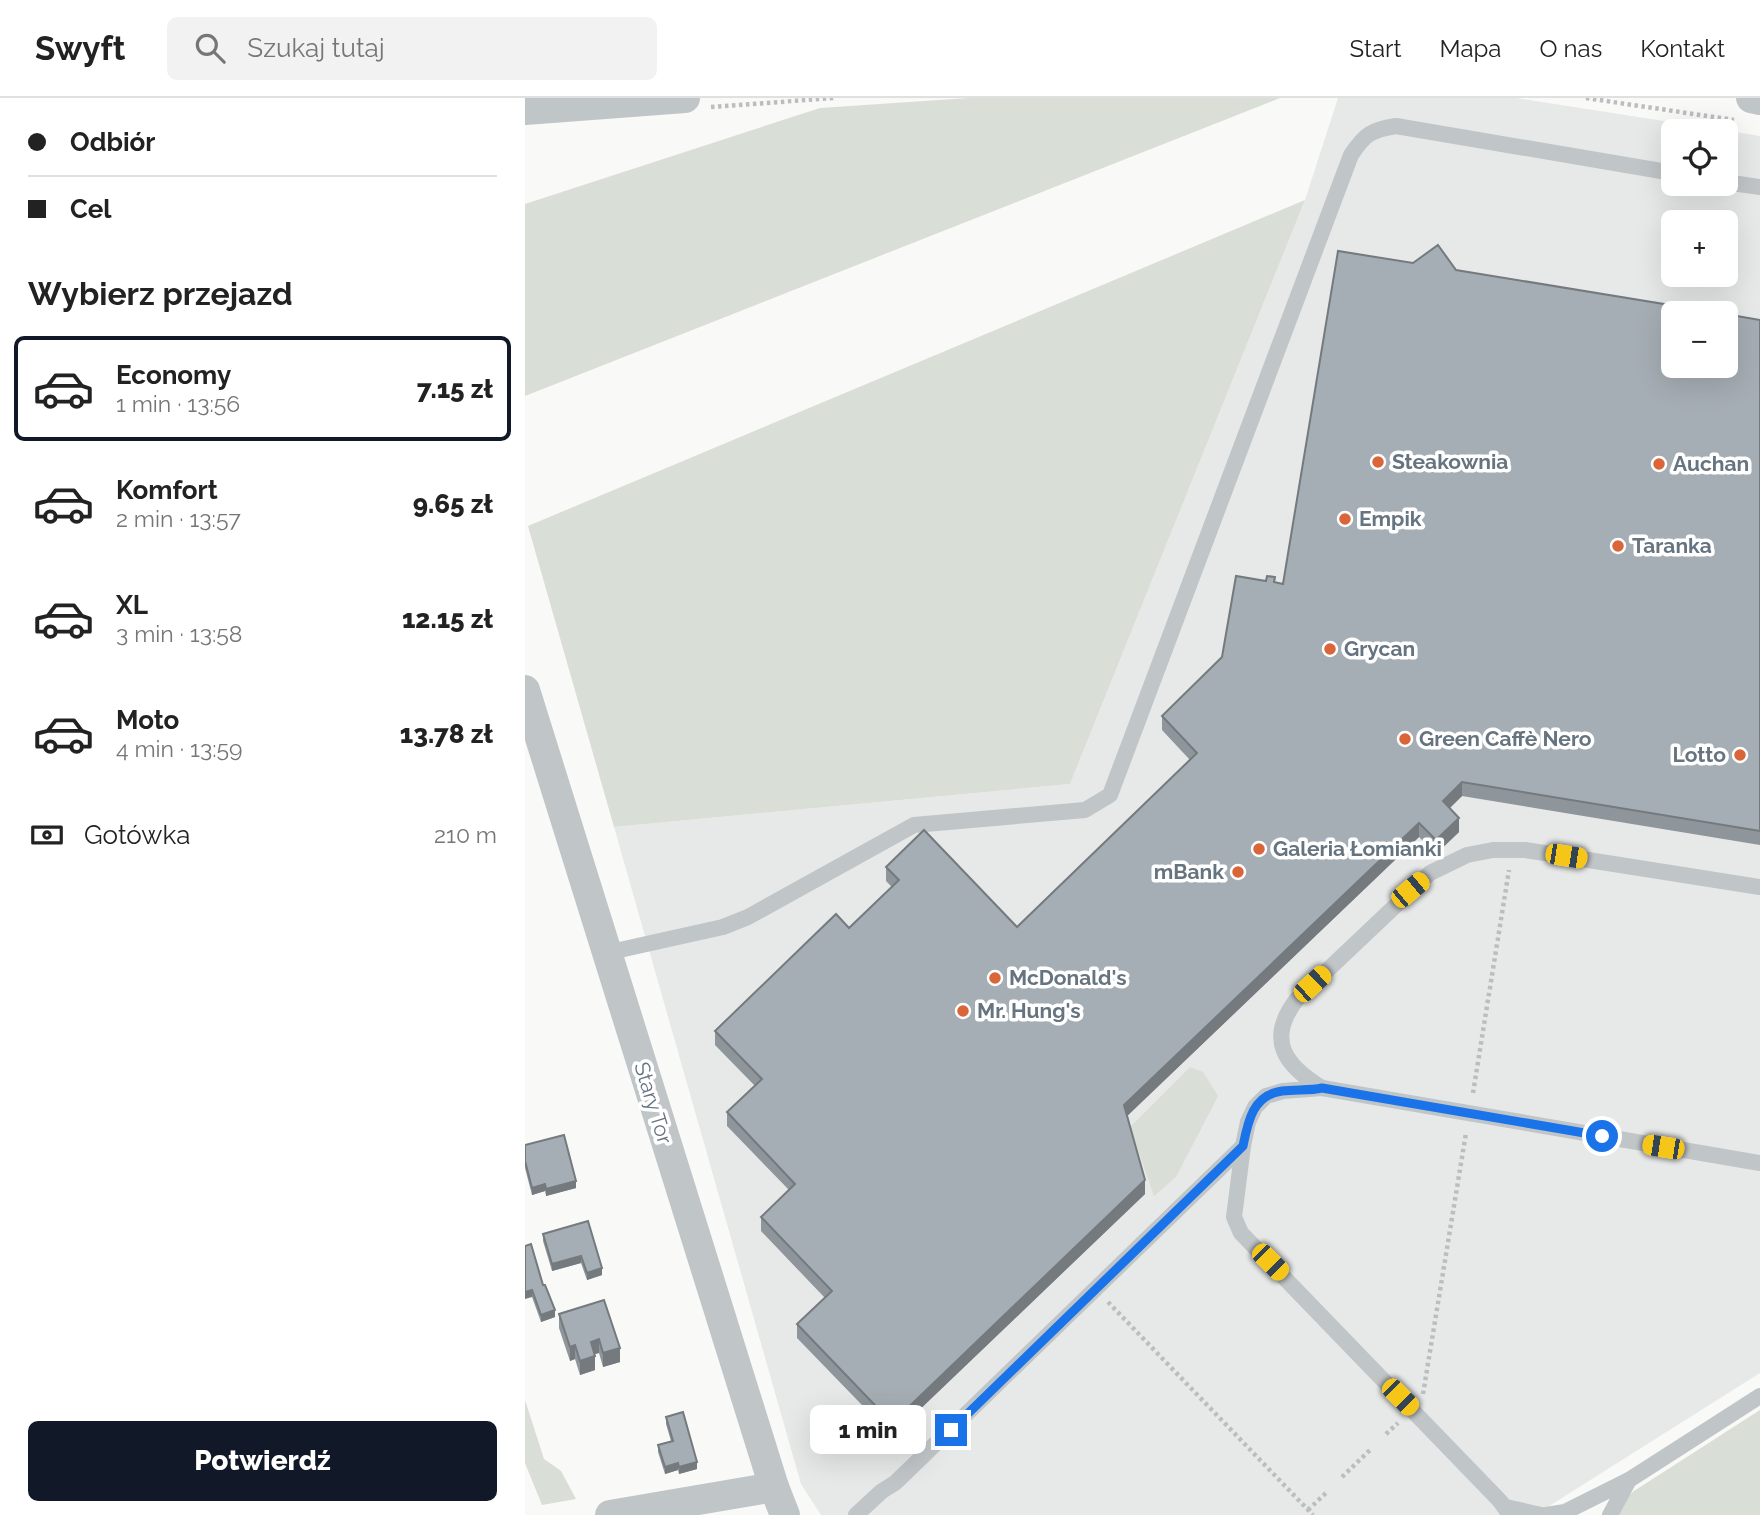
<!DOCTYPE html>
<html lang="pl">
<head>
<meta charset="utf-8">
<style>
	:root { --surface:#fff; --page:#f2f2f2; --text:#222; --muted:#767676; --line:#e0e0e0; --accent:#111827 }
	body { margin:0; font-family:Raleway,sans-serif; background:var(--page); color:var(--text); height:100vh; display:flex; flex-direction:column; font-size:26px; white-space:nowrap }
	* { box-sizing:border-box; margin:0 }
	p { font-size:23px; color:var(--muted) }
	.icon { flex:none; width:38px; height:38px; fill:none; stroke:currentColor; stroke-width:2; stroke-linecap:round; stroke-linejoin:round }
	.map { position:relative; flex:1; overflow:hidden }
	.sheet { display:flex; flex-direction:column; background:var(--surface); width:525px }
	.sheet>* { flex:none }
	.top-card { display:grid; align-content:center; height:154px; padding:0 28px; background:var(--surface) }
	.tools { position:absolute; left:1136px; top:21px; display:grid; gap:14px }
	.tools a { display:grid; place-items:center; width:77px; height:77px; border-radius:10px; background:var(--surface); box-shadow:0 7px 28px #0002; font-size:35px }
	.end { position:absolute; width:32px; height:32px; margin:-16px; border:9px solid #1a73e8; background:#fff; box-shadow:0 0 0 4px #fff }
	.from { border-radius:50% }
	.bubble { position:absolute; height:49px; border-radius:10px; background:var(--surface); box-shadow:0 7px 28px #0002; font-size:23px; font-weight:800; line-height:49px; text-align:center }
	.car { position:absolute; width:21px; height:42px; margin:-21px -10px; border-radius:9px; box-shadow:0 0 5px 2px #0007; background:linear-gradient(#f5c518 24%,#345 0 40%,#f5c518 0 76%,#345 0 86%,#f5c518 0) }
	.top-card b { display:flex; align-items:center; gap:24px; height:66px; font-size:26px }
	.top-card b+b { border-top:2px solid var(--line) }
	.top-card i { width:18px; height:18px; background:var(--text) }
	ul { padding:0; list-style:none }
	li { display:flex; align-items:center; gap:21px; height:105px; margin:0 14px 10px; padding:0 14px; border:4px solid transparent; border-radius:10px }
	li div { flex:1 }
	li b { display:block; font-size:26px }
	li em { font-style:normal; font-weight:800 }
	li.selected { border-color:var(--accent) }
	li>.icon { width:63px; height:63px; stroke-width:1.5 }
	h2 { padding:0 28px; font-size:32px; line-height:84px }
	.pay { display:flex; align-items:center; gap:18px; height:77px; padding:0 28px; font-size:26px }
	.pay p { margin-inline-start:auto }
	.cta { display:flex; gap:14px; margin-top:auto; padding:14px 28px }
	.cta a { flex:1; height:80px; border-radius:10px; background:var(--accent); color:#fff; font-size:28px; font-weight:800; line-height:80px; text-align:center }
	header { display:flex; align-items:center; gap:42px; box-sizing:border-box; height:98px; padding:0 35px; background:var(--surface); border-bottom:2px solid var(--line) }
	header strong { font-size:33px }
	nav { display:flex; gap:38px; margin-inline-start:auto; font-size:24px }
	.search { width:490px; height:63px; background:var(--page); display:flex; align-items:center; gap:18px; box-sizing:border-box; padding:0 24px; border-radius:10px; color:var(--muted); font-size:26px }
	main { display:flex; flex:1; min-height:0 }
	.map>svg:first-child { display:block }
	.built { fill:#e7e8e8; fill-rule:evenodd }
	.green { fill:#d9ded7 }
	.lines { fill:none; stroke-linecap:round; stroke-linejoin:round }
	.path { stroke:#bbbec0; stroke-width:4.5; stroke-dasharray:3.5 3.5; stroke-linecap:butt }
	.service { stroke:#c0c5c8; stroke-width:16 }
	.minor { stroke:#c0c5c8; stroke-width:30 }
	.wall { fill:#8e969b }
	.shaded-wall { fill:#747a7e }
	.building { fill:#a5aeb4; stroke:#747a7e; stroke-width:2 }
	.route { stroke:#1a73e8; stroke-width:9 }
	.poi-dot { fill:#d96538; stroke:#fff; stroke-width:2.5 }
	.labels { text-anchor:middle; stroke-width:7; stroke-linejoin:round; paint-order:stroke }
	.poi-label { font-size:21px; font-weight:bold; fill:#667480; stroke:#fff; text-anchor:start }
	.street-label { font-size:21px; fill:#667480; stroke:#fff }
</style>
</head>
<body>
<header>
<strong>Swyft</strong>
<div class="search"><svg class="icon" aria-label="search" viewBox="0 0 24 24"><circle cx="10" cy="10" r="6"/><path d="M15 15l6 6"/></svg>Szukaj tutaj</div>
<nav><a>Start</a><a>Mapa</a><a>O nas</a><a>Kontakt</a></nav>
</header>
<main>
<section class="sheet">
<div class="top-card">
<b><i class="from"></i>Odbiór</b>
<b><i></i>Cel</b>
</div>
<h2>Wybierz przejazd</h2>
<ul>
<li class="selected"><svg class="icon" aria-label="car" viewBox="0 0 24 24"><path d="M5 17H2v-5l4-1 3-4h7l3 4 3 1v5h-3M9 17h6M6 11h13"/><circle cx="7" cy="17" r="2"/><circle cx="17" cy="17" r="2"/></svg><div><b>Economy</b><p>1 min · 13:56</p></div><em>7.15 zł</em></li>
<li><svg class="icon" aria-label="car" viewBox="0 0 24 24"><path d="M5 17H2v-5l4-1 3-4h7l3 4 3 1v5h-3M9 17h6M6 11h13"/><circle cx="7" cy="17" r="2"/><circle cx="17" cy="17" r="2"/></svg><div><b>Komfort</b><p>2 min · 13:57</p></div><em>9.65 zł</em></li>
<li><svg class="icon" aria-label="car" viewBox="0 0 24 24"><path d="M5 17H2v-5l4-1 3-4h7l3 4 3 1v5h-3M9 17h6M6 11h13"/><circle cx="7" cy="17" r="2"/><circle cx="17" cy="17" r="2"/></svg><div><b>XL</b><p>3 min · 13:58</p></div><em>12.15 zł</em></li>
<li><svg class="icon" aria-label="car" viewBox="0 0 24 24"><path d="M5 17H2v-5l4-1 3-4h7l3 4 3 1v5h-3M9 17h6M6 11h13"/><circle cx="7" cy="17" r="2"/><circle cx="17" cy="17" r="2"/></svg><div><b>Moto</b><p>4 min · 13:59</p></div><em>13.78 zł</em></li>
</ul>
<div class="pay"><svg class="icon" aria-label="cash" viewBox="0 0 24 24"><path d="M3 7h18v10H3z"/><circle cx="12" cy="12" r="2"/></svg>Gotówka<p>210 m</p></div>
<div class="cta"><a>Potwierdź</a></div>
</section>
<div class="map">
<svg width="1235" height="1417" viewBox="0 0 1235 1417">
	<rect width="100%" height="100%" fill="#f9f9f7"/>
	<!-- built -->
	<path class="built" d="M813 0H991L1235 38V1275L1010 1417H296L276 1386 89 729 545 686 780 102ZM1148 33H1200V86H1148ZM1148 124H1200V177H1148ZM1148 215H1200V268H1148Z"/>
	<!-- green -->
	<g class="green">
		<path d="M444 0H755L0 298V106L295 10Z"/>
		<path d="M780 102 545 686 89 729 3 428Z"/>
		<path d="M665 969 678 974 693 998 651 1079 629 1098 605 1029Z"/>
		<path d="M0 1302 19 1361 36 1373 51 1401 17 1407 0 1365Z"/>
		<path d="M1235 1312V1417H1089L1099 1402 1109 1393Z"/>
	</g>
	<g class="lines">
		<!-- path -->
		<g class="path">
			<path d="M1061 0 1209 22"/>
			<path d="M186 9 309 0"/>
			<path d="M948 995 984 772"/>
			<path d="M583 1204 788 1417"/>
			<path d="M898 1296 941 1035"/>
			<path d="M861 1336 873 1325"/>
			<path d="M817 1379 845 1352"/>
			<path d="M783 1412 801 1395"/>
		</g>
		<!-- service -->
		<g class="service">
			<path d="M1200 84 1235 89"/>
			<path d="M81 855 198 829 223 819 389 727 560 712 585 697 826 57C840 36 846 32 871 28L1148 75"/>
			<path d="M797 990C759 967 741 941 772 901L905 775 942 757 968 752H1000L1235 789"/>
			<path d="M981 1409 1016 1417"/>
			<path d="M331 1417 357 1393 370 1385 718 1048"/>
			<path d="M985 1417 975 1403 716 1135 709 1119 718 1048 723 1024 730 1009 741 998 758 993 797 990 1235 1065"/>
			<path d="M1021 1417 1040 1414 1104 1382 1235 1298"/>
			<path d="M1085 1417 1104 1382"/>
		</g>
		<!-- minor -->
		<g class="minor">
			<path d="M1226 0 1235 2"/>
			<path d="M0 12 160 0"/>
			<path d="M0 592 249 1389 260 1417"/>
			<path d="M85 1417 249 1389"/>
		</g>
	</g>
	<!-- wall -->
	<g class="wall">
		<path d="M931 172 1235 222V747L937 698 924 710 934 734 911 756 894 739 602 1018 620 1096 367 1338 272 1240V1226L300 1200 236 1133V1119L264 1092 202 1028V1014L230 988 190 947V933L324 830 367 789 361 783V769L492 829 665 662 637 632V618L697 559 750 485 758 486Z"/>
		<path d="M0 1047 51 1090 21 1098 20 1093 7 1097 0 1070Z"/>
		<path d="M63 1123 77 1177 62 1182 56 1165 27 1173 18 1143V1136Z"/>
		<path d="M0 1148 18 1187 30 1219 16 1224 7 1199Z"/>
		<path d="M34 1216 95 1250V1264L78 1269 74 1255 70 1256V1272L55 1277 50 1261 45 1263 34 1230Z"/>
		<path d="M141 1319 172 1371 154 1376 153 1372 140 1376 133 1354V1347L146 1343 141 1326Z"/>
	</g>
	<!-- shaded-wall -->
	<g class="shaded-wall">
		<path d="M937 684V698L918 717V703Z"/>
		<path d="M934 720V734L911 756V742Z"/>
		<path d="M894 725V739L599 1021V1007Z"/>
		<path d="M620 1082V1096L367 1338V1325Z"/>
		<path d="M51 1083V1090L21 1098V1091Z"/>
		<path d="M20 1086V1093L7 1097V1090Z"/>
		<path d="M56 1158V1165L27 1173V1166Z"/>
		<path d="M77 1170V1177L62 1182V1175Z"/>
		<path d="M7 1192V1199L0 1201V1194Z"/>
		<path d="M30 1212V1219L16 1224V1217Z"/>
		<path d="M74 1241V1255L66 1257V1244Z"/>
		<path d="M50 1247V1261L45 1263V1249Z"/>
		<path d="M95 1250V1264L78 1269V1255Z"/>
		<path d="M70 1258V1272L55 1277V1263Z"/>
		<path d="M172 1364V1371L154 1376V1369Z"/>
		<path d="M153 1365V1372L140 1376V1369Z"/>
	</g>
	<!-- building -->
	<g class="building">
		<path d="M913 147 931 172 1194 215H1148V268H1200V216L1235 222V733L937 684 918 703 934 720 911 742 894 725 599 1007 620 1082 367 1325 272 1226 307 1193 236 1119 270 1086 202 1014 237 981 190 933 311 816 324 830 374 782 361 769 399 732 492 829 672 655 637 618 697 559 711 478 741 483 742 478 750 479 749 484 758 486 813 153 888 165Z"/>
		<path d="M39 1037 51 1083 21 1091 20 1086 7 1090 0 1063V1047Z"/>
		<path d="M63 1123 77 1170 62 1175 56 1158 27 1166 18 1136Z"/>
		<path d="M6 1146 18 1187H20L30 1212 16 1217 7 1192 0 1194V1148Z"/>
		<path d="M79 1202 95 1250 78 1255 74 1241 66 1244 70 1258 55 1263 50 1247 45 1249 34 1216Z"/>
		<path d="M158 1314 172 1364 154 1369 153 1365 140 1369 133 1347 148 1343 141 1319Z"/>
	</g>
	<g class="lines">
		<!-- route -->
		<path class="route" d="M426 1332 718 1048C723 1023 728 997 757 993 770 991 784 993 797 990L1077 1038"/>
	</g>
	<!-- markers -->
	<g class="poi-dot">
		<circle cx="853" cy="364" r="7"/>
		<circle cx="1134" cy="366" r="7"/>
		<circle cx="820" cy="421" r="7"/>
		<circle cx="1093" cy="448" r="7"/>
		<circle cx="805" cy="551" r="7"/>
		<circle cx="880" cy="641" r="7"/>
		<circle cx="1215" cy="657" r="7"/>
		<circle cx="734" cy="751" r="7"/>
		<circle cx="713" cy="774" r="7"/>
		<circle cx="470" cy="880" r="7"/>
		<circle cx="438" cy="913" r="7"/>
	</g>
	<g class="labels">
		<!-- poi labels -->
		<g class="poi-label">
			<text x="867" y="371">Steakownia</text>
			<text x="1148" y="373">Auchan</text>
			<text x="834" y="428">Empik</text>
			<text x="1107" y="455">Taranka</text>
			<text x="819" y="558">Grycan</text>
			<text x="894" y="648">Green Caffè Nero</text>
			<text x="1201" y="664" text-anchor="end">Lotto</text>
			<text x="748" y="758">Galeria Łomianki</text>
			<text x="699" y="781" text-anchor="end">mBank</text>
			<text x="484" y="887">McDonald's</text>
			<text x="452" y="920">Mr. Hung's</text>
		</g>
		<!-- street labels -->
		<g class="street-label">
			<text transform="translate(128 1005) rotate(73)" y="7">Stary Tor</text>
		</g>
	</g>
</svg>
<div class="tools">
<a><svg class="icon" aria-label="locate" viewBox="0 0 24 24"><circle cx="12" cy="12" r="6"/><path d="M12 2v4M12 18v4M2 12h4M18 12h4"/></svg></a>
<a>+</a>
<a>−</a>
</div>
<i class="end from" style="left:1077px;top:1038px"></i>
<i class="end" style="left:426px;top:1332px"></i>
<div class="bubble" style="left:285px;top:1307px;width:116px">1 min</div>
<i class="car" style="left:1041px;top:758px;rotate:99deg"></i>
<i class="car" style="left:885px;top:792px;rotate:50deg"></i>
<i class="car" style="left:787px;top:886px;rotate:47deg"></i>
<i class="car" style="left:1138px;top:1049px;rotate:279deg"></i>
<i class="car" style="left:745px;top:1164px;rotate:135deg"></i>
<i class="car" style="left:875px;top:1299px;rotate:135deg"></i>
</div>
</main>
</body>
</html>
